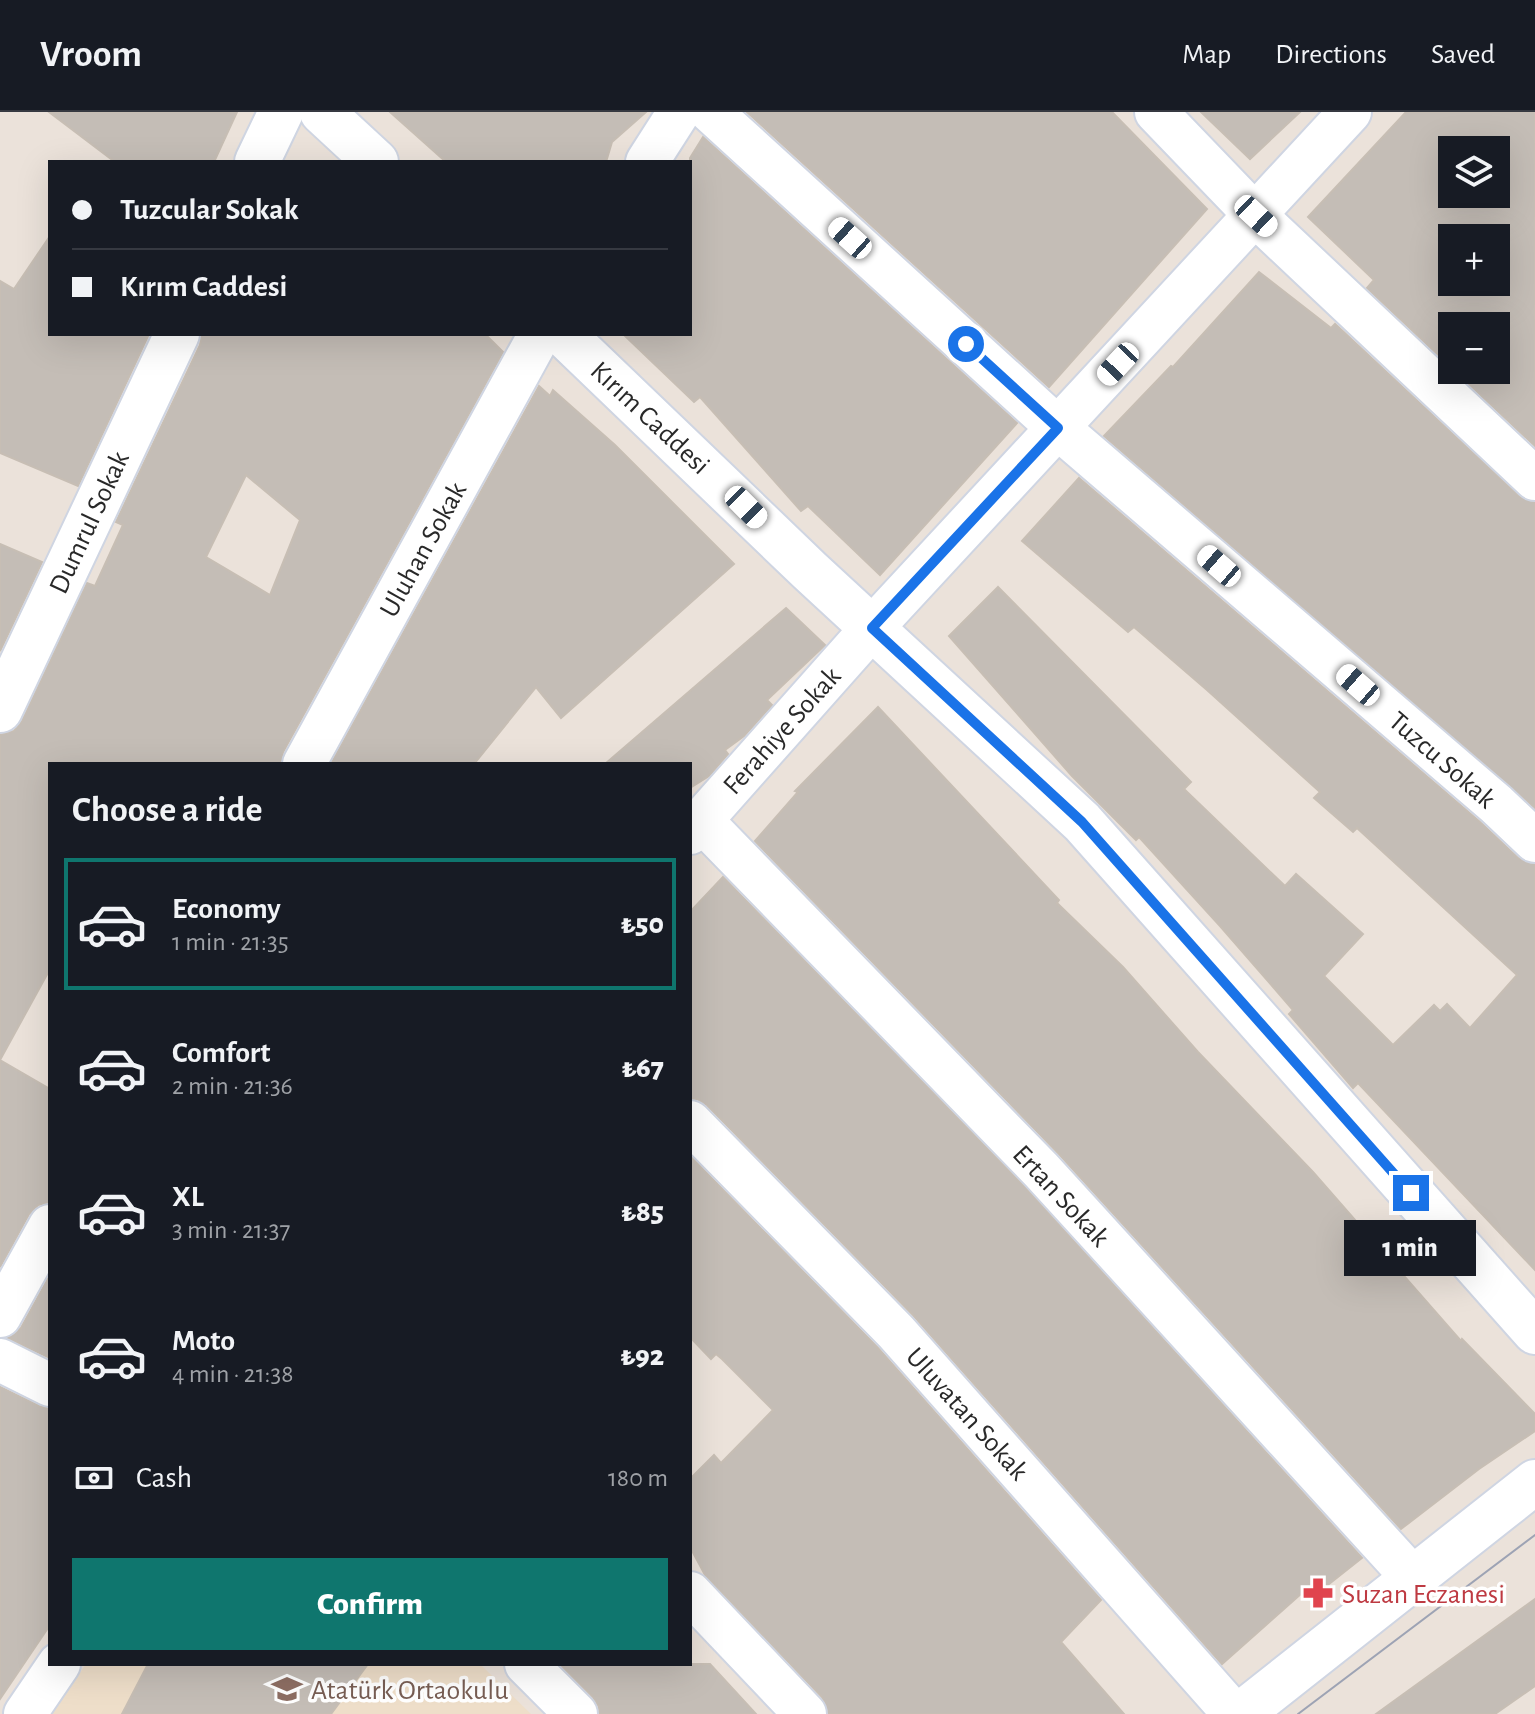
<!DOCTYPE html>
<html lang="en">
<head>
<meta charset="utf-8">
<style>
	:root { --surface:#171b24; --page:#242831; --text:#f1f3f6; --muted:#9ea1a6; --line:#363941; --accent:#0f766e }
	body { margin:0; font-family:"Alegreya Sans",sans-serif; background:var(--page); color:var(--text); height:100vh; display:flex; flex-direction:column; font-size:30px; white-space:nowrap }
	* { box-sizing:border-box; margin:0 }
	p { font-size:26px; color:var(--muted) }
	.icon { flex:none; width:44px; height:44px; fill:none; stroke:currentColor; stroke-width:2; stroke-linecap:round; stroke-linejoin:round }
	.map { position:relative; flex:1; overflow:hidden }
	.sheet { position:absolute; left:48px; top:650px; width:644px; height:904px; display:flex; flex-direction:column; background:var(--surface); border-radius:0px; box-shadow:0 8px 32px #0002 }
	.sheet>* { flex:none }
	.top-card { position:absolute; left:48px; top:48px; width:644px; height:176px; border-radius:0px; box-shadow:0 8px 32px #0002; display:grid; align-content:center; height:176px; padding:0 24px; background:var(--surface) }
	.buttons { position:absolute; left:1438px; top:24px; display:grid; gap:16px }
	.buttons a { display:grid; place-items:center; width:72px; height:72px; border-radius:0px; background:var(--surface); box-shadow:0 8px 32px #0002; font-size:40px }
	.end { position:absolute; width:36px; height:36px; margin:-18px; border:10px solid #1a73e8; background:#fff; box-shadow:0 0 0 4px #fff }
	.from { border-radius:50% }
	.bubble { position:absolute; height:56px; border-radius:0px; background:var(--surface); box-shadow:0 8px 32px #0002; font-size:26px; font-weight:800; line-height:56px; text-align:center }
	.car { position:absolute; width:24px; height:48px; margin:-24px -12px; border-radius:10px; box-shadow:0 0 6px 2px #0007; background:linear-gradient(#fff 24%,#345 0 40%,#fff 0 76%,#345 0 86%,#fff 0) }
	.top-card b { display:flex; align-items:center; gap:28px; height:76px; font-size:30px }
	.top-card b+b { border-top:2px solid var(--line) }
	.top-card i { width:20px; height:20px; background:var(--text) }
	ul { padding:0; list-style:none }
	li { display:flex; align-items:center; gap:24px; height:132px; margin:0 16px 12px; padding:0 8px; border:4px solid transparent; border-radius:0px }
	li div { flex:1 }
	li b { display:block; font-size:30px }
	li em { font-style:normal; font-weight:800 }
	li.current { border-color:var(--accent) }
	li>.icon { width:72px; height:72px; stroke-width:1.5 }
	h2 { padding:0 24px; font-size:36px; line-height:96px }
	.pay { display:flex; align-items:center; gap:20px; height:88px; padding:0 24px; font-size:30px }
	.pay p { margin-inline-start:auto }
	.primary-button { display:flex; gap:16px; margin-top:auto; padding:16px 24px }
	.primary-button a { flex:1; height:92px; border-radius:0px; background:var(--accent); color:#fff; font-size:32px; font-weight:800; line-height:92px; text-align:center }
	header { display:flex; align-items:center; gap:48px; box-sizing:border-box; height:112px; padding:0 40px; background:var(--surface); border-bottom:2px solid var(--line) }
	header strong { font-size:38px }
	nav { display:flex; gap:44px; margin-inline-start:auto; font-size:28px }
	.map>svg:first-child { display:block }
	.education { fill:#eedec9 }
	.building { fill:#c4bdb6; stroke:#c7beb4; stroke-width:2; fill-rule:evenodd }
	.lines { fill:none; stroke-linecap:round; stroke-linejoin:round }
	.minor-casing { stroke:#cfd5e2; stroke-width:46 }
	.secondary-casing { stroke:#cfd5e2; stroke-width:48 }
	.minor { stroke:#fff; stroke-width:42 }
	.secondary { stroke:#fff; stroke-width:44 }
	.tram { stroke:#9da3b4; stroke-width:2 }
	.route { stroke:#1a73e8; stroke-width:10 }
	.labels { text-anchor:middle; stroke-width:7; stroke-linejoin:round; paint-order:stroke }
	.street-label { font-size:28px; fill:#292929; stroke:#fff }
	.health-label { font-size:28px; fill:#be3a42; stroke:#fff; text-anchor:start }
	.education-label { font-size:28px; fill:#785e54; stroke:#fff; text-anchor:start }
</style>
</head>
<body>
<header>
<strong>Vroom</strong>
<nav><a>Map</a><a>Directions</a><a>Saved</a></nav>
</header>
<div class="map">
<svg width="1535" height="1602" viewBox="0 0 1535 1602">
	<rect width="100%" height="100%" fill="#ebe2da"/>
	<!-- education -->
	<path class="education" d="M86 1552H480L531 1602H52Z"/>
	<!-- building -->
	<g class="building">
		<path d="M49 0H237L214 50H115Z"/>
		<path d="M390 0H646L612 30 606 50H446Z"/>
		<path d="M747 0H1112L1207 97 1049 275Z"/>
		<path d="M1201 0H1300L1250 47Z"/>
		<path d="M1406 0H1535V334L1454 258H1496V214H1452V256L1367 176 1374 168 1308 105ZM1452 38H1496V82H1452ZM1452 126H1496V170H1452Z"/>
		<path d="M703 25 1017 311 880 463 808 394 801 399 700 285 694 290 623 222H690V46Z"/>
		<path d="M50 124V222H149L78 374 0 341V169L14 177Z"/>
		<path d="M1259 160 1331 216 1335 212 1519 384 1535 390V696L1104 324 1171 254 1173 255Z"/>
		<path d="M202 222H485L503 240 283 640 280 652H50V857L0 948 50 977V1090L38 1093 29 1102 0 1155V623L14 619 22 609 87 471 95 474 123 413 116 410 200 233ZM246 363 300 408 270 483 206 445Z"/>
		<path d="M539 274 550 284 553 278 615 333 734 452 561 606 536 575 474 652H331Z"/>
		<path d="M1079 366 1480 710 1518 746 1535 752V1158L1358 971 1353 976 1289 902 1293 898 1220 814 1139 725 1136 728 1072 664 949 524 998 475 1191 670 1184 677 1285 774 1296 762 1363 822 1324 864 1393 933 1434 893 1440 899 1447 892 1470 916 1517 863 1357 716 1353 720 1314 686 1320 680 1207 578 1134 515 1128 520 1022 429Z"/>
		<path d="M0 432 42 450 0 539Z"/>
		<path d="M786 496 825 533 767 588 772 593 744 624 725 638 728 642 709 664 690 676V652H605Z"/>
		<path d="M878 595 1059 788 1057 791 1123 855 1198 940 1313 1060 1461 1229 1462 1227 1535 1302V1319L1479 1357 1401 1417 1059 1042 755 729 798 680 795 679Z"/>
		<path d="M723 765 1024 1074 1362 1446 1319 1480 1311 1473 1222 1552 913 1203 707 993 697 987H690V800Z"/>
		<path d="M690 1044 878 1236 1101 1488 1061 1530 1124 1602H828L822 1585 705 1463 690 1435V1367L714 1343 721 1351 773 1298 722 1247 716 1242 711 1247 690 1225Z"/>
		<path d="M50 1163V1246L8 1226 21 1216Z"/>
		<path d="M0 1275 39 1294 50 1297V1513L0 1587Z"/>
		<path d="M1535 1487V1574L1495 1602H1376Z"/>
		<path d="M148 1552H368L331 1602H122Z"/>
		<path d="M560 1552H710L756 1602H599V1595L593 1585Z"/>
	</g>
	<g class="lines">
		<!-- minor casing -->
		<g class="minor-casing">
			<g id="minor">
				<path d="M711 0 1058 316 1496 692 1535 729"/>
				<path d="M1156 0 1256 104 1535 367"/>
				<path d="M647 50 679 0"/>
				<path d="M304 652 540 222"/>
				<path d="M701 708 1041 1058 1413 1466"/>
				<path d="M690 721 872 516 1350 0"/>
				<path d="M690 1010 896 1220 1234 1602"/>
				<path d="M0 1204 50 1114"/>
				<path d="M0 1248 50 1273"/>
				<path d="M690 1481 805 1602"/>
				<path d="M526 1552 576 1602"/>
				<path d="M25 1602 59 1552"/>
			</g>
		</g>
		<!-- secondary casing -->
		<g class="secondary-casing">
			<g id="secondary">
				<path d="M322 0 376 50"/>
				<path d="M257 50 281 0"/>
				<path d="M563 222 810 459 1082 710 1535 1220"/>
				<path d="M0 598 177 222"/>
				<path d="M1241 1602 1535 1370"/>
			</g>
		</g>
		<!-- minor -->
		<use href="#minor" class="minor"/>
		<!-- secondary -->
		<use href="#secondary" class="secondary"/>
		<!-- tram -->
		<path class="tram" d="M1298 1602 1535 1423"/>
	</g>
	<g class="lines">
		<!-- route -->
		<path class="route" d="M966 232 1058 316 872 516 1082 710 1411 1081"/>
	</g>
	<!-- icons -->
	<defs>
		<g id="pharmacy-bare" transform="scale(2.4)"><path d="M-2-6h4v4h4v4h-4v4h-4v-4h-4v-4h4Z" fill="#e0444e" stroke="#fff" stroke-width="2.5" paint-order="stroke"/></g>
		<g id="school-bare" transform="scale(2.4)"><path d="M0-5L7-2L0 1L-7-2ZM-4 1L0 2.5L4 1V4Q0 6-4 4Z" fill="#8d6e63" stroke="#fff" stroke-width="2.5" paint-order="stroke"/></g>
	</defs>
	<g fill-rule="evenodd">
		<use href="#pharmacy-bare" x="1318" y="1481"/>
		<use href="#school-bare" x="287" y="1577"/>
	</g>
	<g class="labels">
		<!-- street labels -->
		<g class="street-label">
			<text transform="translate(651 305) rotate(43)" y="10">Kırım Caddesi</text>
			<text transform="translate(88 410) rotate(-65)" y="10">Dumrul Sokak</text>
			<text transform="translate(422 437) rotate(-61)" y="10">Uluhan Sokak</text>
			<text transform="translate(781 618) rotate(-48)" y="10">Ferahiye Sokak</text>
			<text transform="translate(1443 647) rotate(41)" y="10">Tuzcu Sokak</text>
			<text transform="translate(1062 1083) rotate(47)" y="10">Ertan Sokak</text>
			<text transform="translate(968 1301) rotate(48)" y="10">Uluvatan Sokak</text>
		</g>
		<!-- health labels -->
		<g class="health-label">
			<text x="1342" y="1491">Suzan Eczanesi</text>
		</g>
		<!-- education labels -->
		<g class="education-label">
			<text x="311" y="1587">Atatürk Ortaokulu</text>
		</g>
	</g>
</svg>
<div class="buttons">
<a><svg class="icon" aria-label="layers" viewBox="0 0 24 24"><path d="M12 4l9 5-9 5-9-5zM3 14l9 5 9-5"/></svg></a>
<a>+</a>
<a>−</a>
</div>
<i class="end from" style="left:966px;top:232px"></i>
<i class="end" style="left:1411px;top:1081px"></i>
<div class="bubble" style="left:1344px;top:1108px;width:132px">1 min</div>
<i class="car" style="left:1256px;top:104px;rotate:133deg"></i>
<i class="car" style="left:850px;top:126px;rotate:312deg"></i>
<i class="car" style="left:1118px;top:252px;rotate:223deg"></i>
<i class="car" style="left:746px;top:395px;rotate:135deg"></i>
<i class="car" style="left:1219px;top:454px;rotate:311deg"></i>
<i class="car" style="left:1358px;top:573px;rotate:311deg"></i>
<div class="top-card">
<b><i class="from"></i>Tuzcular Sokak</b>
<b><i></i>Kırım Caddesi</b>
</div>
<section class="sheet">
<h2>Choose a ride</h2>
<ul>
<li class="current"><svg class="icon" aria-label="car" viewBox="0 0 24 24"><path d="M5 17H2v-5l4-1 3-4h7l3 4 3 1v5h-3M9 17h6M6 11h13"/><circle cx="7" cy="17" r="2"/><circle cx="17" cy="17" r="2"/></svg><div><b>Economy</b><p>1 min · 21:35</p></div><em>₺50</em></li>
<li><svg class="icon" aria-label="car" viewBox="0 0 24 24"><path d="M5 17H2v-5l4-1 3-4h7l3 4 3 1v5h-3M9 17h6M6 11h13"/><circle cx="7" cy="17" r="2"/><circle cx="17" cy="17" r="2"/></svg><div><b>Comfort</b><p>2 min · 21:36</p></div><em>₺67</em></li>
<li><svg class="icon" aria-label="car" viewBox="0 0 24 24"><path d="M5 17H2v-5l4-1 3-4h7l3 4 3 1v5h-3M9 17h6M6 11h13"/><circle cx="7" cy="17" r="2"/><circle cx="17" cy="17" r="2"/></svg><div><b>XL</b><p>3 min · 21:37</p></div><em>₺85</em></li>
<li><svg class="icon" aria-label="car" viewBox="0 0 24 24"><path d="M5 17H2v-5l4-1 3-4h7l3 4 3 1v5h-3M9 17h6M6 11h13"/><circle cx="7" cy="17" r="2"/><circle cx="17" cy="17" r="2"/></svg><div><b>Moto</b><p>4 min · 21:38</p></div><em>₺92</em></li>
</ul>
<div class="pay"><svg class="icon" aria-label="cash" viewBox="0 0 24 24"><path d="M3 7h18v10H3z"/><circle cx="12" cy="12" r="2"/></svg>Cash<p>180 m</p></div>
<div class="primary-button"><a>Confirm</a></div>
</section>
</div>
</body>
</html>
